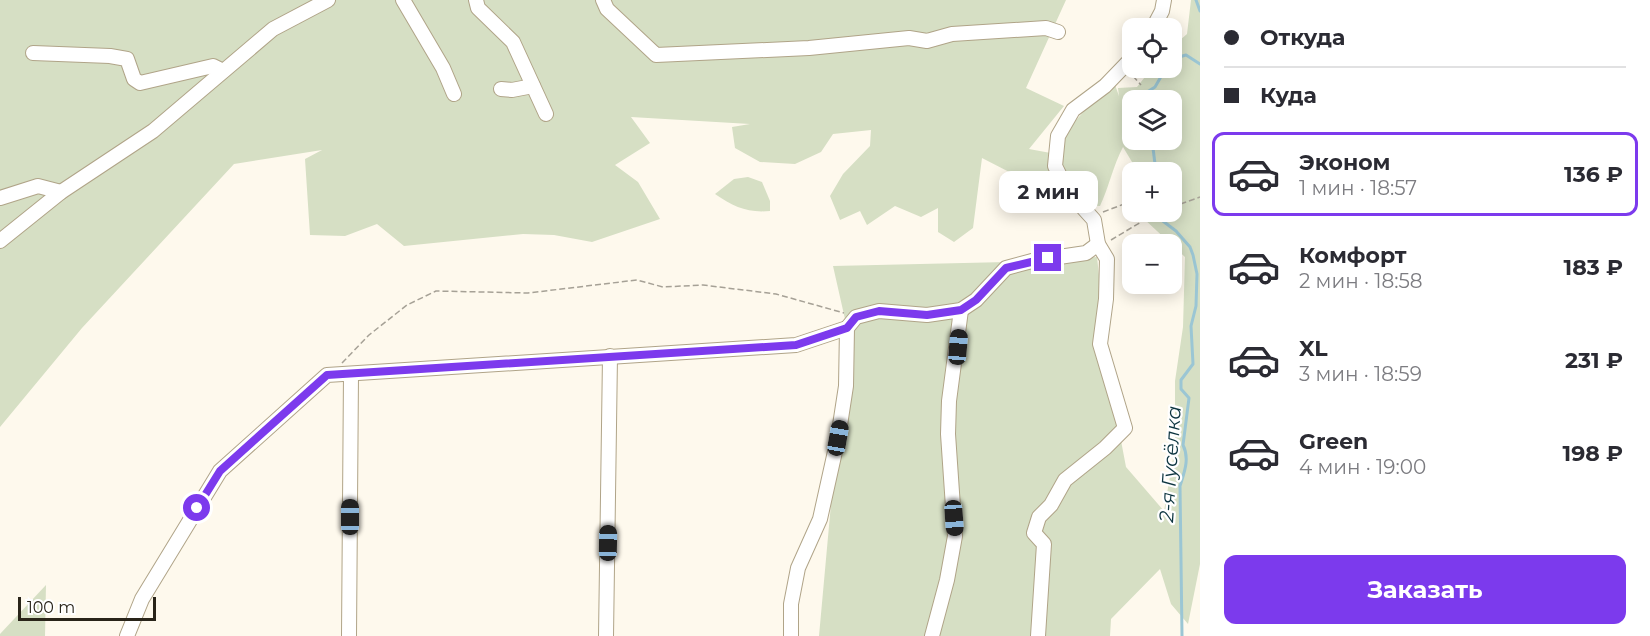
<!DOCTYPE html>
<html lang="ru">
<head>
<meta charset="utf-8">
<style>
	:root { --surface:#fff; --page:#f7f7f7; --text:#2b2b33; --muted:#7c7c81; --line:#e1e1e2; --accent:#7c3aed }
	body { margin:0; font-family:Montserrat,sans-serif; background:var(--page); color:var(--text); height:100vh; display:flex; flex-direction:column; font-size:22px; white-space:nowrap }
	* { box-sizing:border-box; margin:0 }
	p { font-size:20px; color:var(--muted) }
	.icon { flex:none; width:33px; height:33px; fill:none; stroke:currentColor; stroke-width:2; stroke-linecap:round; stroke-linejoin:round }
	.map { position:relative; flex:1; overflow:hidden }
	.details { display:flex; flex-direction:column; background:var(--surface); width:450px }
	.details>* { flex:none }
	.top-card { display:grid; align-content:center; height:132px; padding:0 24px; background:var(--surface) }
	.fabs { position:absolute; left:1122px; top:18px; display:grid; gap:12px }
	.fabs a { display:grid; place-items:center; width:60px; height:60px; border-radius:12px; background:var(--surface); box-shadow:0 3px 15px #0003; font-size:30px }
	.scale { position:absolute; left:18px; bottom:15px; width:138px; box-sizing:border-box; padding-left:6px; border:3px solid #292419; border-top:0; font-size:16px; line-height:21px; white-space:nowrap; color:#292419; -webkit-text-stroke:4px #fff; paint-order:stroke }
	.end { position:absolute; width:27px; height:27px; margin:-14px; border:8px solid #7c3aed; background:#fff; box-shadow:0 0 0 3px #fff }
	.from { border-radius:50% }
	.bubble { position:absolute; height:42px; border-radius:12px; background:var(--surface); box-shadow:0 3px 15px #0003; font-size:20px; font-weight:700; line-height:42px; text-align:center }
	.car { position:absolute; width:18px; height:36px; margin:-18px -9px; border-radius:8px; box-shadow:0 0 4px 2px #0007; background:linear-gradient(#222 24%,#8ab4d8 0 40%,#222 0 76%,#8ab4d8 0 86%,#222 0) }
	.top-card b { display:flex; align-items:center; gap:21px; height:57px; font-size:22px }
	.top-card b+b { border-top:2px solid var(--line) }
	.top-card i { width:15px; height:15px; background:var(--text) }
	ul { padding:0; list-style:none }
	li { display:flex; align-items:center; gap:18px; height:84px; margin:0 12px 9px; padding:0 12px; border:3px solid transparent; border-radius:12px }
	li div { flex:1 }
	li b { display:block; font-size:22px }
	li em { font-style:normal; font-weight:700 }
	li.current { border-color:var(--accent) }
	li>.icon { width:54px; height:54px; stroke-width:1.5 }
	.action { display:flex; gap:12px; margin-top:auto; padding:12px 24px }
	.action a { flex:1; height:69px; border-radius:12px; background:var(--accent); color:#fff; font-size:24px; font-weight:700; line-height:69px; text-align:center }
	main { display:flex; flex:1; min-height:0 }
	.map>svg:first-child { display:block }
	.green { fill:#d6dfc4; fill-rule:evenodd }
	.lines { fill:none; stroke-linecap:round; stroke-linejoin:round }
	.stream { stroke:#9bc6d4; stroke-width:3 }
	.minor-casing { stroke:#b0a488; stroke-width:16 }
	.path { stroke:#a6a196; stroke-width:1.5; stroke-dasharray:6 3; stroke-linecap:butt }
	.minor { stroke:#fff; stroke-width:14 }
	.route { stroke:#7c3aed; stroke-width:8 }
	.labels { text-anchor:middle; stroke-width:4.5; stroke-linejoin:round; paint-order:stroke }
	.water-label { font-size:20px; font-style:italic; fill:#0d3540; stroke:#fff }
</style>
</head>
<body>
<main>
<div class="map">
<svg width="1200" height="636" viewBox="0 0 1200 636">
	<rect width="100%" height="100%" fill="#fef9ed"/>
	<!-- green -->
	<g class="green">
		<path d="M0 0H1066L1026 88 1064 106 1029 149 1056 154C1069 123 1088 105 1115 85L1119 96 1118 88 1137 87 1152 68H1172V47L1187 34 1191 0H1200V564L1188 624 1171 604 1160 569 1111 619 1110 636H819L847 328 833 266 1007 262 1097 257 1112 393 1126 467 1164 511 1175 447V381L1183 327 1185 257 1143 218 1142 212H1172V172H1138L1123 147C1113 166 1109 187 1100 206L1081 205 1056 176 1040 188 982 158 973 228 954 242 938 232V208L921 217 895 206 867 225 860 211 840 220 830 196 843 174 870 146 871 130 833 134 821 152 795 164 760 162 735 148 732 127 750 124 631 117 650 143 615 165 638 182 660 219 592 242 554 235 523 234 404 246 377 224 345 236 310 235 305 159 322 150 234 164 82 328 0 427ZM1132 100H1172V140H1132Z"/>
		<path d="M748 177 762 182 770 201V211C747 213 734 207 715 194L734 179Z"/>
		<path d="M46 585 45 636H0V634Z"/>
	</g>
	<g class="lines">
		<!-- stream -->
		<g class="stream">
			<path d="M1196 0 1200 11"/>
			<path d="M1172 59 1186 55 1200 64"/>
			<path d="M1145 100 1144 94 1155 87 1166 68"/>
			<path d="M1152 140 1156 172"/>
			<path d="M1151 212 1176 231 1190 247 1193 255 1197 274 1196 306 1191 326 1193 364 1181 380V389L1189 398 1183 445C1190 459 1184 473 1180 486L1182 636"/>
		</g>
		<!-- minor casing -->
		<g class="minor-casing">
			<g id="minor">
				<path d="M403 0 443 68 454 94"/>
				<path d="M476 0 478 8 513 42 546 114"/>
				<path d="M603 0 607 9 656 55 809 48 909 38 927 41 952 34 1046 28 1058 32"/>
				<path d="M1153 28 1162 11 1164 0"/>
				<path d="M33 53 110 56 127 59 134 79 140 83 213 66 223 71"/>
				<path d="M501 89 512 90 533 86"/>
				<path d="M0 198 38 186 61 192"/>
				<path d="M0 241 61 192 153 131 273 29 328 0"/>
				<path d="M127 636 142 599 220 471 327 375 796 345 847 328"/>
				<path d="M349 636 351 374"/>
				<path d="M606 636 610 356"/>
				<path d="M791 636V604L798 568 820 519 838 438 846 386 847 328 856 317 879 311 927 315 961 310 976 300 1006 268 1032 261 1086 253 1098 244"/>
				<path d="M932 636 947 580 955 536 948 434 949 401 961 310"/>
				<path d="M1038 636 1044 544 1034 533 1039 517 1051 505 1065 480 1105 448 1125 428 1100 344 1106 299 1107 259 1098 244 1094 220 1067 190 1055 166 1058 136 1073 110 1105 86 1132 58"/>
			</g>
		</g>
		<!-- path -->
		<g class="path">
			<path d="M1133 76 1141 85"/>
			<path d="M1172 207 1200 197"/>
			<path d="M1103 212 1132 201"/>
			<path d="M1111 240 1141 222"/>
			<path d="M342 363 369 335 407 305 436 291 528 293 637 280 663 287 703 285 776 294 844 313"/>
		</g>
		<!-- minor -->
		<use href="#minor" class="minor"/>
	</g>
	<g class="lines">
		<!-- route -->
		<path class="route" d="M197 508 220 471 327 375 796 345 847 328 856 317 879 311 927 315 961 310 976 300 1006 268 1048 258"/>
	</g>
	<g class="labels">
		<!-- water labels -->
		<g class="water-label">
			<text transform="translate(1170 464) rotate(-86)" y="7">2-я Гусёлка</text>
		</g>
	</g>
</svg>
<div class="fabs">
<a><svg class="icon" aria-label="locate" viewBox="0 0 24 24"><circle cx="12" cy="12" r="6"/><path d="M12 2v4M12 18v4M2 12h4M18 12h4"/></svg></a>
<a><svg class="icon" aria-label="layers" viewBox="0 0 24 24"><path d="M12 4l9 5-9 5-9-5zM3 14l9 5 9-5"/></svg></a>
<a>+</a>
<a>−</a>
</div>
<div class="scale">100 m</div>
<i class="end from" style="left:197px;top:508px"></i>
<i class="end" style="left:1048px;top:258px"></i>
<div class="bubble" style="left:999px;top:171px;width:99px">2 мин</div>
<i class="car" style="left:958px;top:347px;rotate:5deg"></i>
<i class="car" style="left:838px;top:438px;rotate:10deg"></i>
<i class="car" style="left:350px;top:517px;rotate:0deg"></i>
<i class="car" style="left:954px;top:518px;rotate:176deg"></i>
<i class="car" style="left:608px;top:543px;rotate:1deg"></i>
</div>
<section class="details">
<div class="top-card">
<b><i class="from"></i>Откуда</b>
<b><i></i>Куда</b>
</div>
<ul>
<li class="current"><svg class="icon" aria-label="car" viewBox="0 0 24 24"><path d="M5 17H2v-5l4-1 3-4h7l3 4 3 1v5h-3M9 17h6M6 11h13"/><circle cx="7" cy="17" r="2"/><circle cx="17" cy="17" r="2"/></svg><div><b>Эконом</b><p>1 мин · 18:57</p></div><em>136 ₽</em></li>
<li><svg class="icon" aria-label="car" viewBox="0 0 24 24"><path d="M5 17H2v-5l4-1 3-4h7l3 4 3 1v5h-3M9 17h6M6 11h13"/><circle cx="7" cy="17" r="2"/><circle cx="17" cy="17" r="2"/></svg><div><b>Комфорт</b><p>2 мин · 18:58</p></div><em>183 ₽</em></li>
<li><svg class="icon" aria-label="car" viewBox="0 0 24 24"><path d="M5 17H2v-5l4-1 3-4h7l3 4 3 1v5h-3M9 17h6M6 11h13"/><circle cx="7" cy="17" r="2"/><circle cx="17" cy="17" r="2"/></svg><div><b>XL</b><p>3 мин · 18:59</p></div><em>231 ₽</em></li>
<li><svg class="icon" aria-label="car" viewBox="0 0 24 24"><path d="M5 17H2v-5l4-1 3-4h7l3 4 3 1v5h-3M9 17h6M6 11h13"/><circle cx="7" cy="17" r="2"/><circle cx="17" cy="17" r="2"/></svg><div><b>Green</b><p>4 мин · 19:00</p></div><em>198 ₽</em></li>
</ul>
<div class="action"><a>Заказать</a></div>
</section>
</main>
</body>
</html>
